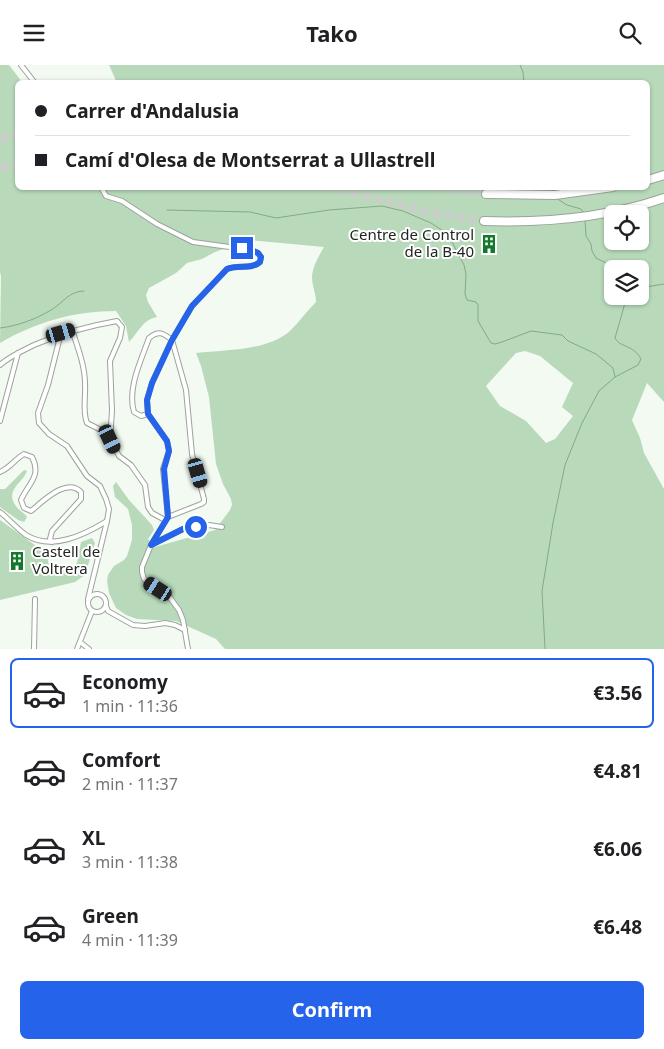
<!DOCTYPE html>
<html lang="en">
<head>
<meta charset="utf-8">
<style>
	:root { --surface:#fff; --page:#f2f2f2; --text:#202124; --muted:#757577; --line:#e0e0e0; --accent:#2563eb }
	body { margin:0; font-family:"Noto Sans",sans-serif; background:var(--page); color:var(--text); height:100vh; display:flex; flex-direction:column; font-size:19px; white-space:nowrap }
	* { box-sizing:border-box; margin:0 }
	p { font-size:16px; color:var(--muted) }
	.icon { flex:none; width:28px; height:28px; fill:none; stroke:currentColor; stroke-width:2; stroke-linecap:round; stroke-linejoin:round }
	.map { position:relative; height:584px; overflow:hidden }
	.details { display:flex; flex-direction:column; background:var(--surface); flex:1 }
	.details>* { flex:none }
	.top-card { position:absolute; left:15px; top:15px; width:635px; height:110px; border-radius:8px; box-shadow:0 1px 4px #0004; display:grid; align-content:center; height:110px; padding:0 20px; background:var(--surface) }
	.fabs { position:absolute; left:604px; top:140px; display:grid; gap:10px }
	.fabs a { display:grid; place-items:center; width:45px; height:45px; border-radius:8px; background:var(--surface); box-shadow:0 1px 4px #0004; font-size:25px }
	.end { position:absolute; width:22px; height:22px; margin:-11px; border:6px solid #2563eb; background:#fff; box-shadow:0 0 0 2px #fff }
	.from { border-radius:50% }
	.car { position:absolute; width:15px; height:30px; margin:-15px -8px; border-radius:6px; box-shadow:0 0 4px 1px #0007; background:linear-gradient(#222 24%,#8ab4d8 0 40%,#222 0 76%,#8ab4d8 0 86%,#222 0) }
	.top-card b { display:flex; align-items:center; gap:18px; height:48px; font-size:19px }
	.top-card b+b { border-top:1px solid var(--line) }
	.top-card i { width:12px; height:12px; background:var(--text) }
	ul { padding:9px 0 0; list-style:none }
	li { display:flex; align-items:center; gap:15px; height:70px; margin:0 10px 8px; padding:0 10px; border:2px solid transparent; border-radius:8px }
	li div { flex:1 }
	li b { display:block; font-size:19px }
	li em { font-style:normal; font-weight:700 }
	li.current { border-color:var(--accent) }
	li>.icon { width:45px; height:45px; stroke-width:1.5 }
	.button { display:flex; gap:10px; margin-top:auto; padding:10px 20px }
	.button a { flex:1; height:58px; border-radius:8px; background:var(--accent); color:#fff; font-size:20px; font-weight:700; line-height:58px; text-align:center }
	header { display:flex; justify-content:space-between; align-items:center; height:65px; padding:0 20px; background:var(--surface); font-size:22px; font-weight:700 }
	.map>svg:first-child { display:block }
	.green { fill:#b8daba; fill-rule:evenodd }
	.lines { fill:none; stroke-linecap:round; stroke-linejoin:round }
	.stream { stroke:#85a887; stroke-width:1 }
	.highway-tunnel { stroke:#c8cfc8; stroke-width:8; stroke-dasharray:8 4; stroke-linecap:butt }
	.street-casing { stroke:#9ba39b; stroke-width:6 }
	.highway-casing { stroke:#9ba39b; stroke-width:10 }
	.street { stroke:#fff; stroke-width:4 }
	.highway { stroke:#fff; stroke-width:8 }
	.route { stroke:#2563eb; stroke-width:6 }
	.labels { text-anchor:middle; stroke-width:4; stroke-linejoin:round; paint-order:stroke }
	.poi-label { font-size:15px; fill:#212421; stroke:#fff; text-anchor:end }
</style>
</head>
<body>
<header><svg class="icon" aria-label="menu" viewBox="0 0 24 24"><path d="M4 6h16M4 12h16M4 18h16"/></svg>Tako<svg class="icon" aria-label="search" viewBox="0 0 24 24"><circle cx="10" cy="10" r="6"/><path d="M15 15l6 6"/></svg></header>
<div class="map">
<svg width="664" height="584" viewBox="0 0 664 584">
	<rect width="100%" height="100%" fill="#f2faf2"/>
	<!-- green -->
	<g class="green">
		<path d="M0 0H9L22 17 18 18V122H648V18H117L109 0H664V337L647 318 632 355 640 373 644 388 664 424V584H225L216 574 176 556 137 554 126 550 116 543 109 528 107 516 108 510 114 501 124 495 127 491 132 475V460L128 444 115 432 113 421 116 417 129 435 152 460 154 465 148 474 155 482 215 465 230 445 232 440 231 434 223 419 216 399 209 332 201 301 196 288C225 285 267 286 290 266 299 257 307 246 316 237 316 229 312 220 312 213 312 202 319 191 324 182L248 175 215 187 202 194 187 198 176 208 149 223 146 230 148 237 157 252C142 255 139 267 129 277L126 261 116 246C74 246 36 257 0 278L1 211 0 207ZM612 149H640V176H612ZM612 204H640V231H612ZM525 286 540 291 573 318 562 342 573 351 555 374 546 378 526 356 500 341 486 321 516 288Z"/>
		<path d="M24 405 27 406C23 418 4 425 16 441 19 446 24 447 27 452L24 457 18 455 0 442V424H5Z"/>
		<path d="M0 455 46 488 49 500 53 504 71 502 77 498 81 477 92 473 95 478 85 510 75 517 0 535Z"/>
	</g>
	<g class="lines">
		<!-- stream -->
		<g class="stream">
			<path d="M520 0 523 7 524 18"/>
			<path d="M538 122 544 126"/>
			<path d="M556 133 567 140 581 144 584 148"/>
			<path d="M167 145 250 147 276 153 329 145 382 141 403 146 431 158 448 169 464 200 466 209 465 229 467 235 476 237 478 240V256L491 278 495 279 502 277 531 266 562 270 568 276 596 289 613 303 615 312"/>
			<path d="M585 155 586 171 591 179 592 186 596 193 606 198 613 204"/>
			<path d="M640 223 664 219"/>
			<path d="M0 263C18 261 36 254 51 245 63 238 69 226 84 226"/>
			<path d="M545 584 542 526 553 458 565 400 582 358 599 326 615 312 638 300 641 294C633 279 620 283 615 273L627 231"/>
		</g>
		<!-- highway-tunnel -->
		<g class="highway-tunnel">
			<path d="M0 73 18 70"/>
			<path d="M0 102 18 100"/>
			<path d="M328 122 433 148 484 156"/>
			<path d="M435 122 486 129"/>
		</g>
		<!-- street casing -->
		<g class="street-casing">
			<g id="street">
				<path d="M21 0 35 18"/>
				<path d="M101 122 106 131 122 136 157 159 193 177 251 185 258 188 261 192 260 197C251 205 238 199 227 204L192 241 172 275 152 318 147 335 148 349 167 376 169 386 163 404 168 452 151 480 142 502V507L144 514 168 530 179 545 183 555 188 584"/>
				<path d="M72 265C78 283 85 301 85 319 86 332 82 346 87 358L109 369"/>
				<path d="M61 268 48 320 38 348 39 358 49 369 67 381 87 411 100 421 106 434 109 444 107 456 88 534"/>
				<path d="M0 300C10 291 22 286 34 280 62 268 88 261 117 256L122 262 120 273 110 296 112 346 110 374 119 391 131 400 145 420 148 442 152 448 165 455"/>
				<path d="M148 349 141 351 134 347C127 323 141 296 149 273 159 265 163 268 172 275"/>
				<path d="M0 356 18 288"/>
				<path d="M0 407C10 403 15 394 24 389L32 392C42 411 28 419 21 435L24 443 31 446C43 436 67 412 81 427V434L52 466 50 474 52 477"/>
				<path d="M0 447C9 454 16 463 26 470 52 486 84 470 107 456"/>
				<path d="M168 452 201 439 204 437V434L192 389 186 325 172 275"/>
				<path d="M151 480 183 464 209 460 222 462"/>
				<circle cx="97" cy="538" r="9"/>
				<path d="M106 541 108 546 133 560 145 561 165 558 175 560 185 565"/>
				<path d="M80 577 89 584"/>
				<path d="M34 584 35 534"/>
				<path d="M77 584 92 546"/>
			</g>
		</g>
		<!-- highway casing -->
		<g class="highway-casing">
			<g id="highway">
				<path d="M648 115 664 110"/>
				<path d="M486 129 555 130 613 122"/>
				<path d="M484 156C545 158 606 153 664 133"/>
			</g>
		</g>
		<!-- street -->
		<use href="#street" class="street"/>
		<!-- highway -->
		<use href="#highway" class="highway"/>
	</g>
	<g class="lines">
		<!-- route -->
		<path class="route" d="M196 462 183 464 151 480 168 452 164 404 169 386 167 376 148 349 147 335 152 318 172 275 192 241 227 204C238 199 251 205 260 197L261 192 258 188 251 185 242 183"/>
	</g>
	<!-- icons -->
	<defs>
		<g id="building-bare" transform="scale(1.5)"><path d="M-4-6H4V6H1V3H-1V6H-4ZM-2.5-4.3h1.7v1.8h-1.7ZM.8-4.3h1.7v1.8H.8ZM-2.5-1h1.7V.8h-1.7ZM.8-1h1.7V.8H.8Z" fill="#12792c" stroke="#fff" stroke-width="2.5" paint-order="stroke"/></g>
	</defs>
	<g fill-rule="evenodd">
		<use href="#building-bare" x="489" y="179"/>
		<use href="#building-bare" x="17" y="496"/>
	</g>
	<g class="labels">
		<!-- poi labels -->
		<g class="poi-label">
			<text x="474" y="175">Centre de Control<tspan x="474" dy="17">de la B-40</tspan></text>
			<text x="32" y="492" text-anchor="start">Castell de<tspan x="32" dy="17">Voltrera</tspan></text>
		</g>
	</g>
</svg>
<div class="fabs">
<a><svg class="icon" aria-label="locate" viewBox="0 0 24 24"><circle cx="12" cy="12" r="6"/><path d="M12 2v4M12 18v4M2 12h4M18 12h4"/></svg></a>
<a><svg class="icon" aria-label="layers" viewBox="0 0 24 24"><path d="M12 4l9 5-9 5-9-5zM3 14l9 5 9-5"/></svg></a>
</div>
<i class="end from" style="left:196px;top:462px"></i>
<i class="end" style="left:242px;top:183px"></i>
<i class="car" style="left:61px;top:268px;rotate:74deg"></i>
<i class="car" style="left:110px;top:374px;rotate:155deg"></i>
<i class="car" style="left:198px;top:408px;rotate:164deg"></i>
<i class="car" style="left:158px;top:524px;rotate:303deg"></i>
<div class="top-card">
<b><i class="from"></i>Carrer d'Andalusia</b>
<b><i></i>Camí d'Olesa de Montserrat a Ullastrell</b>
</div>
</div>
<section class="details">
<ul>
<li class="current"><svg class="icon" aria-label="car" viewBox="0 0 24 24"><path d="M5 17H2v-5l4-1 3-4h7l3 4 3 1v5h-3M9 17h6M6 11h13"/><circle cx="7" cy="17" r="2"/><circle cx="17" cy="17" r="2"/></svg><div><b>Economy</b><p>1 min · 11:36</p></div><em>€3.56</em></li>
<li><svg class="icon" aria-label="car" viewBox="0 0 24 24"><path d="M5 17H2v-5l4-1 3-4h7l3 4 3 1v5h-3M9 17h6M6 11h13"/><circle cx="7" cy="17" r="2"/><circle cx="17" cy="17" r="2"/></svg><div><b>Comfort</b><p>2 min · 11:37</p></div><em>€4.81</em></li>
<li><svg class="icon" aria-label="car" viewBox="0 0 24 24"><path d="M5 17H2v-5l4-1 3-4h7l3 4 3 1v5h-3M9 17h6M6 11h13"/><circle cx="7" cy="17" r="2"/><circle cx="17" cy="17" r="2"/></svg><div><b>XL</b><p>3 min · 11:38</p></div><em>€6.06</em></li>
<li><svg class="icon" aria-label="car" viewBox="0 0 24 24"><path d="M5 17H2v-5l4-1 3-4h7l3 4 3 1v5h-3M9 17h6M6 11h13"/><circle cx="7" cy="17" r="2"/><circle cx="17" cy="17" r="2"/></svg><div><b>Green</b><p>4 min · 11:39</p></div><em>€6.48</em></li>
</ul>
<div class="button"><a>Confirm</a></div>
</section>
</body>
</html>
